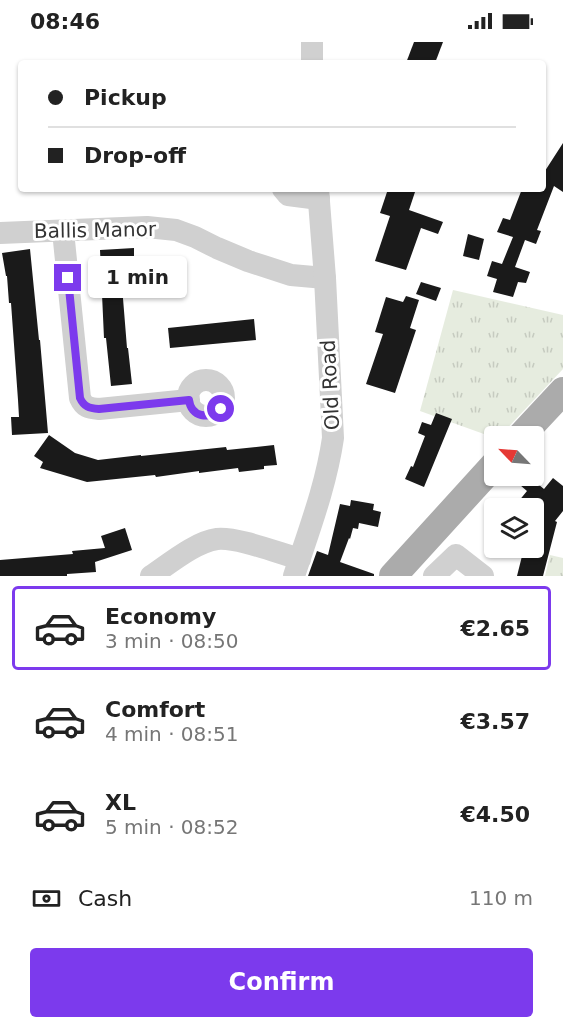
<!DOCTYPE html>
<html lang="en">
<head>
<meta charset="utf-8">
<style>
	:root { --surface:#fff; --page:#f2f2f2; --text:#222; --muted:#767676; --line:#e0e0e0; --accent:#7c3aed }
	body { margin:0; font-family:"DejaVu Sans",sans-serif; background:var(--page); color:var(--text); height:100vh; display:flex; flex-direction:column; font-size:22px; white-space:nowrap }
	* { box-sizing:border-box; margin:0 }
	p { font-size:20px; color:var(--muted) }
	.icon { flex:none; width:33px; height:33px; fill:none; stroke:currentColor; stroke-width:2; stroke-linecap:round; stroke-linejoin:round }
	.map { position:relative; height:534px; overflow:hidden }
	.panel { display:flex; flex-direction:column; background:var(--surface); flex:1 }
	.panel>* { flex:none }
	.guide { position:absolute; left:18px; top:18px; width:528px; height:132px; border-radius:6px; box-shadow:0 2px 4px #0004; display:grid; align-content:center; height:132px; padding:0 30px; background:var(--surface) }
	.needle { width:39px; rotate:295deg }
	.buttons { position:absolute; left:484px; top:384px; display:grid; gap:12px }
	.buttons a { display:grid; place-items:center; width:60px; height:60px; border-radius:6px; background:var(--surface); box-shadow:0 2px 4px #0004; font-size:30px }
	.end { position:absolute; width:27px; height:27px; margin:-14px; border:8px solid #7c3aed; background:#fff; box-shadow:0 0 0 3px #fff }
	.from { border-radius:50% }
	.bubble { position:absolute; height:42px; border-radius:6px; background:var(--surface); box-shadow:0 2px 4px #0004; font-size:20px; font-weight:700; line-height:42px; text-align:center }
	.guide b { display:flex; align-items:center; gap:21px; height:57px; font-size:22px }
	.guide b+b { border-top:2px solid var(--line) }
	.guide i { width:15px; height:15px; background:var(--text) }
	ul { padding:10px 0 0; list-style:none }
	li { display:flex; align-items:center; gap:18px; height:84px; margin:0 12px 9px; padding:0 18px; border:3px solid transparent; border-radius:6px }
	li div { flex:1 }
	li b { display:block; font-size:22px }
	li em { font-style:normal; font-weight:700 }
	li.current { border-color:var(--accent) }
	li>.icon { width:54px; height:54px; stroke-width:1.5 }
	.pay { display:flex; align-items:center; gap:15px; height:66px; padding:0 30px; font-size:22px }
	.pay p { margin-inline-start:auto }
	.primary-button { display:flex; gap:12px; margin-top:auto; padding:12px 30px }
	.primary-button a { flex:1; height:69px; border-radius:6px; background:var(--accent); color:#fff; font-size:24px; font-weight:700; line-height:69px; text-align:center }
	.status { display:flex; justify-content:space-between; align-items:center; height:42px; padding:0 30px; background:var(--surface); direction:ltr }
	.status svg { height:16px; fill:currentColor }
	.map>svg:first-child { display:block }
	.grass { fill:url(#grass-tufts) }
	.building { fill:#1a1a1a }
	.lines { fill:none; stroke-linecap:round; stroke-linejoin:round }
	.minor { stroke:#d0d0d0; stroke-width:22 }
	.major { stroke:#ababab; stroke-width:28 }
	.route { stroke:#7c3aed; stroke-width:8 }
	.labels { text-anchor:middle; stroke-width:6; stroke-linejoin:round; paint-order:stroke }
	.street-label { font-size:20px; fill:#333; stroke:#fff }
</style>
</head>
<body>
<div class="status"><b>08:46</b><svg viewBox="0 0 49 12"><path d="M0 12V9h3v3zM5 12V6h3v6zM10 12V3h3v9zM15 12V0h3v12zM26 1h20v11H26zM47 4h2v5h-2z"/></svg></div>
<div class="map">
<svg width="563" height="534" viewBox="0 0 563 534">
	<defs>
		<pattern id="grass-tufts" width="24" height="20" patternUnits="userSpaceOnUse" patternTransform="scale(1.5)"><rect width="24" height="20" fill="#e6ecdf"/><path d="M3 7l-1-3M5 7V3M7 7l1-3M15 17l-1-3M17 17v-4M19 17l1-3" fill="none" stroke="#c6cbc0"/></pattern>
	</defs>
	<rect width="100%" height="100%" fill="#fff"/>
	<!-- grass -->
	<g class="grass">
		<path d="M453 248 563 273V327L500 394 495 396 420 369Z"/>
		<path d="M550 513 563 516V534H545Z"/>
	</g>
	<!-- building -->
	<g class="building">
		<path d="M414 0H443L435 21H406Z"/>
		<path d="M563 101V150L554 144 537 188 541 189 536 202 525 198 515 225 530 230 526 241 518 240 513 255 493 250 497 237 487 234 492 219 502 222 513 195 497 190 503 176 510 178 522 147H543V132Z"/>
		<path d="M388 147H416L409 168 443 180 438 192 421 186 406 228 375 219 390 174 380 171Z"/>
		<path d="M468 192 484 197 479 218 463 214Z"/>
		<path d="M134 206V224L124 229 125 244H122L127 306H128L132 342 111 344 106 296H104L100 208Z"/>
		<path d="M30 207 39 298H40L48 391 12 393 11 375H19L18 358 11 261H9L7 234H6L2 211Z"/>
		<path d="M421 240 441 246 436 259 416 252Z"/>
		<path d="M406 254 419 258 410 286 416 288 395 351 366 342 383 292 375 290 386 255 403 260Z"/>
		<path d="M254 277 256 298 170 306 168 286Z"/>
		<path d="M436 371 452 377 424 445 405 437 411 424 413 425 425 394 418 391 422 380 431 383Z"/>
		<path d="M49 393 75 411 98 418 141 413V414L226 405 227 408 274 403 277 423 264 424V427L239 430 238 426 199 431V429L156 435 155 433 87 440 40 426 43 420 34 414Z"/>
		<path d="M528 434 544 447 553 436 563 444V469L555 479 557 480 543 534H517L523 510 527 506H534V466H527L518 460 527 449 520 443Z"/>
		<path d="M351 458 374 462 373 468 381 470 378 485 359 481 358 487 353 486 350 497 349 496 340 520 374 532V534H308L317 509 328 513 340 462 350 464Z"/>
		<path d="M125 486 132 508 95 520 96 530 67 532V534H0V518L73 512 72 509 105 506 101 494Z"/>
	</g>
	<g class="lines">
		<!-- minor -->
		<g class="minor">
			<path d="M312 21V0"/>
			<path d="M283 147 288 153 319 157"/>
			<path d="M63 189 80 356C84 365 88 366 99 367L189 358"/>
			<path d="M0 191 147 185 176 188 195 195 217 206 248 219 291 233 325 236"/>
			<circle cx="206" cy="356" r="18"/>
			<path d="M151 534C169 522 195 500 217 497 238 495 278 511 300 517"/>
			<path d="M294 534C309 488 326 444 333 396L325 236 318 147"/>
			<path d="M434 534 456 513 483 534"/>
		</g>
		<!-- major -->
		<g class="major">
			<path d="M521 394 563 349"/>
			<path d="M393 534 495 422"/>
		</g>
	</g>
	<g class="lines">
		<!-- route -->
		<path class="route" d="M68 236 80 356C84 365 89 366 99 367L189 358C191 375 209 378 221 367"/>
	</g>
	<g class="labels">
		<!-- street labels -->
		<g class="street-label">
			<text transform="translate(95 188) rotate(-1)" y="7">Ballis Manor</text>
			<text transform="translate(330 343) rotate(-93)" y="7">Old Road</text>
		</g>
	</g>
</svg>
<div class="buttons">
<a><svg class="needle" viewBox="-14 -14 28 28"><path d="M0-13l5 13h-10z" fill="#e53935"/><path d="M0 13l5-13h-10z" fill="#767676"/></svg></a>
<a><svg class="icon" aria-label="layers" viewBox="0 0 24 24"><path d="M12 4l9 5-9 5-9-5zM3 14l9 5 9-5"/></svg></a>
</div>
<i class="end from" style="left:221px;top:367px"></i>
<i class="end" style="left:68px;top:236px"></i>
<div class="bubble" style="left:88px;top:214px;width:99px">1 min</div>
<div class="guide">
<b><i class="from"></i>Pickup</b>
<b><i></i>Drop-off</b>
</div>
</div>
<section class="panel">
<ul>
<li class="current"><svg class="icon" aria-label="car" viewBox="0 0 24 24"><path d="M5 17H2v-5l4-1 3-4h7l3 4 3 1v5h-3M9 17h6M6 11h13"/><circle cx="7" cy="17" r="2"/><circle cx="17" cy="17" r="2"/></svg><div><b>Economy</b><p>3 min · 08:50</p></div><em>€2.65</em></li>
<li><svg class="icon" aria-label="car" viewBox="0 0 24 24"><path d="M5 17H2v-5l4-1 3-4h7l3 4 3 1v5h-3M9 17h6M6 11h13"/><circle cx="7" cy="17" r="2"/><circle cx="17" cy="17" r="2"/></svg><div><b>Comfort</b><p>4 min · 08:51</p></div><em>€3.57</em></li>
<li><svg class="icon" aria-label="car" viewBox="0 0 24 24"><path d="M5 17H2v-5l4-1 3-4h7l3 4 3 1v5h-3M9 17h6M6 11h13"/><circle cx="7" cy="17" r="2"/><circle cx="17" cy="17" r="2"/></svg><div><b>XL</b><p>5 min · 08:52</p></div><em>€4.50</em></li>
</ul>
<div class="pay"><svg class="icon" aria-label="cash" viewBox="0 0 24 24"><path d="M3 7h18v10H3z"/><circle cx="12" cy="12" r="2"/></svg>Cash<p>110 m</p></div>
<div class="primary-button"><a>Confirm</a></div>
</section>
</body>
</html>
